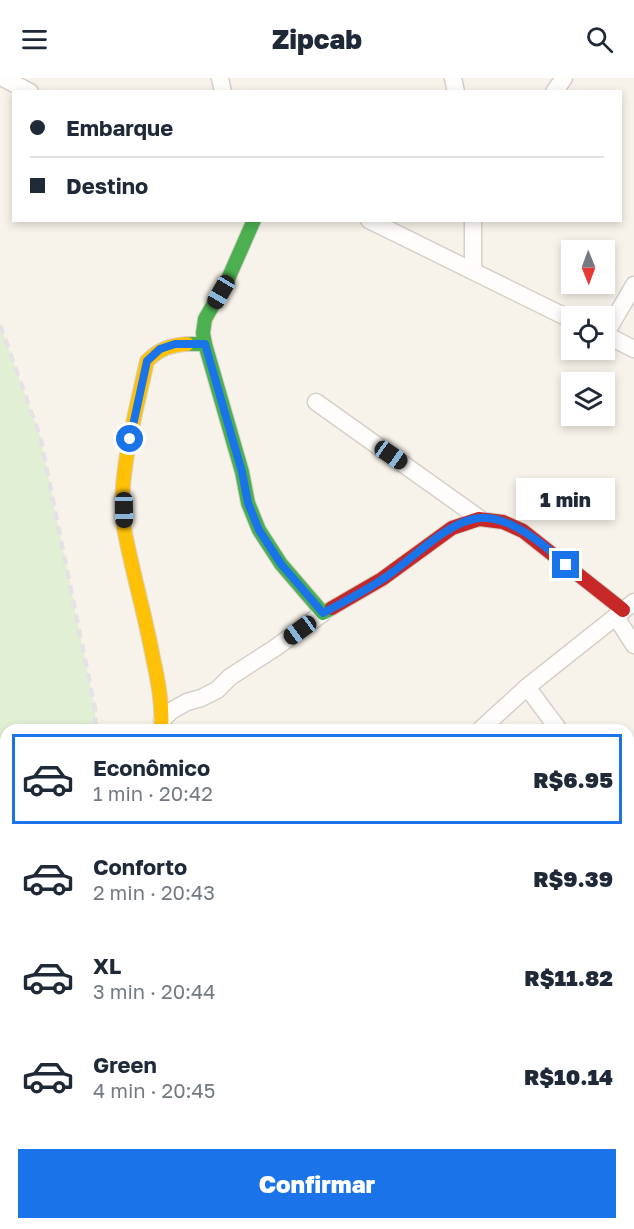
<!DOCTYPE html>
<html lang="pt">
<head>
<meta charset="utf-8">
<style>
	:root { --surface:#fff; --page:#f2f2f3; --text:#1f2937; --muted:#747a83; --line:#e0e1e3; --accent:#1a73e8 }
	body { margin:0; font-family:"Golos Text",sans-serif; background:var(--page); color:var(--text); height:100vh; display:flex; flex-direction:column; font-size:22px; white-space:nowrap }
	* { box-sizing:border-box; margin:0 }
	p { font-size:20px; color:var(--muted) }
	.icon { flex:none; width:33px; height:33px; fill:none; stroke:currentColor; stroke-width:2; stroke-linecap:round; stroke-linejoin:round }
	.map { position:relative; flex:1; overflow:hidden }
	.details { position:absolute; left:0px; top:646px; width:634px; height:506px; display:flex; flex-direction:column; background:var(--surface); border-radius:18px 18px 0 0; box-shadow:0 3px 9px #0003 }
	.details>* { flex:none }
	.guide { position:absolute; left:12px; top:12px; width:610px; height:132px; border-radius:0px; box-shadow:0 3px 9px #0003; display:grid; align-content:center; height:132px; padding:0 18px; background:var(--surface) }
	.needle { width:39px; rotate:179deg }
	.buttons { position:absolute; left:561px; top:162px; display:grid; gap:12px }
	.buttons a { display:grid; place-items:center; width:54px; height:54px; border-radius:0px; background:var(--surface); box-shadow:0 3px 9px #0003; font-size:30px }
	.end { position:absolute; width:27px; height:27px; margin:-14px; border:8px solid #1a73e8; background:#fff; box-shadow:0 0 0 3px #fff }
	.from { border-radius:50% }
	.bubble { position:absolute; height:42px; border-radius:0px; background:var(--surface); box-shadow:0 3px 9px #0003; font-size:20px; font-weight:800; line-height:42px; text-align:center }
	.car { position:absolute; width:18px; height:36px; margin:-18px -9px; border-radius:8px; box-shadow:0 0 4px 2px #0007; background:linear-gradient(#222 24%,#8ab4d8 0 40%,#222 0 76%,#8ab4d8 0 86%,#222 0) }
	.guide b { display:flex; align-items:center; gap:21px; height:57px; font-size:22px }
	.guide b+b { border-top:2px solid var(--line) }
	.guide i { width:15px; height:15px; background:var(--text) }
	ul { padding:10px 0 0; list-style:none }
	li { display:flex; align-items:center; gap:18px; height:90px; margin:0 12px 9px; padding:0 6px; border:3px solid transparent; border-radius:0px }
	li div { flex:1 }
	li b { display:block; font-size:22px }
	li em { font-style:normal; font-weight:800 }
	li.active { border-color:var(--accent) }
	li>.icon { width:54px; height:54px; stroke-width:1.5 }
	.primary-button { display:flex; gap:12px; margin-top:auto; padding:12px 18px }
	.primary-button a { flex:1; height:69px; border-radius:0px; background:var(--accent); color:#fff; font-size:24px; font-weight:800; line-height:69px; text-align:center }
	header { display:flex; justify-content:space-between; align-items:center; height:78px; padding:0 18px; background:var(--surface); font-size:27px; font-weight:800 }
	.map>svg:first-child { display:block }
	.green { fill:#e1efd4 }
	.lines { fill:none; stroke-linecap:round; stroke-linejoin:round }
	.street-casing { stroke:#d6d0c8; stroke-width:19 }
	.fast-casing { stroke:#d7d0c6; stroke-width:16 }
	.slow-casing { stroke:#d7d0c6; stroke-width:16 }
	.jam-casing { stroke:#d7d0c6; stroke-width:16 }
	.street { stroke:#fefdfc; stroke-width:16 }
	.fast { stroke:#4caf50; stroke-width:14 }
	.slow { stroke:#ffc107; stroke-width:14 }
	.jam { stroke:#c62828; stroke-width:14 }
	.rail { stroke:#e5e2e5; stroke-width:4.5; stroke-dasharray:9 6; stroke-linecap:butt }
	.route { stroke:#1a73e8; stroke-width:8 }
</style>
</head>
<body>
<header><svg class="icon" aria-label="menu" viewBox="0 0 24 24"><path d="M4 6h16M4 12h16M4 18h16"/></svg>Zipcab<svg class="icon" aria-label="search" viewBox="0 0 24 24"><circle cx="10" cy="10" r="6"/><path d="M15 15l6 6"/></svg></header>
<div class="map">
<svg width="634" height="1151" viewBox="0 0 634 1151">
	<rect width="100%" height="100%" fill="#f7f3ea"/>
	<!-- green -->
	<path class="green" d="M0 247 40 358 95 631 96 652H6V1146H102V1151H0Z"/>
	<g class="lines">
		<!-- street casing -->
		<g class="street-casing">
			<g id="street">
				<path d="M3 0 30 14"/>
				<path d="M220 0 223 14"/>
				<path d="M453 0 456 14"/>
				<path d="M554 14 564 0"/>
				<path d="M369 142 572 242"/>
				<path d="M473 142V193"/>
				<path d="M604 256 634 271"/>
				<path d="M605 257 634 207"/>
				<path d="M316 324 479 440"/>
				<path d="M616 539 634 567"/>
				<path d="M527 609 559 652"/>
				<path d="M162 642 171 633 187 624 201 620 217 612 230 599 275 570 323 535"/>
				<path d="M480 652 527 609 634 524"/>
				<path d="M628 762 634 770"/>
				<path d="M628 823 634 819"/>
				<path d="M628 1126 634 1124"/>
				<path d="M286 1146 288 1151"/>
				<path d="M549 1151 565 1146"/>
			</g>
		</g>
		<!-- fast casing -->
		<g class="fast-casing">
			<g id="fast">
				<path d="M187 266H205L203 255 205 241 228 201 254 142"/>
				<path d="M205 266 242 394 248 425 259 452 281 486 323 535 332 530"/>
			</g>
		</g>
		<!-- slow casing -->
		<g class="slow-casing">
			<path id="slow" d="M161 652C163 628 158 603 153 580 145 536 132 493 124 450 116 403 137 330 147 283 159 271 171 267 187 266"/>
		</g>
		<!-- jam casing -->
		<g class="jam-casing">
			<path id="jam" d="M332 530 382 501 452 450 479 441 503 444 523 453 623 532"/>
		</g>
		<!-- street -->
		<use href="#street" class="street"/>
		<!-- fast -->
		<use href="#fast" class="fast"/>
		<!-- slow -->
		<use href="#slow" class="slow"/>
		<!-- jam -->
		<use href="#jam" class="jam"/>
		<!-- rail -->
		<g class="rail">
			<path d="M0 247 40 358 95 631 96 652"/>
			<path d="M102 1151V1146"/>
		</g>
	</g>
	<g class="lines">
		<!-- route -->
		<path class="route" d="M130 361 147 283 160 271 175 266H205L242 394 248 425 259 452 281 486 323 535C346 523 369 511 390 496 414 479 449 443 479 440 509 437 546 468 566 487"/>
	</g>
</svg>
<div class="buttons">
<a><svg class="needle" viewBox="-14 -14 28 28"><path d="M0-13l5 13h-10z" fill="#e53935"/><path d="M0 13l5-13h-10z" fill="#747a83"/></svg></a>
<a><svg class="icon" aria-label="locate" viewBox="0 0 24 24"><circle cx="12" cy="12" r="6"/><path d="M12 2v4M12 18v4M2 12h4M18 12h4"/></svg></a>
<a><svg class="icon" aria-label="layers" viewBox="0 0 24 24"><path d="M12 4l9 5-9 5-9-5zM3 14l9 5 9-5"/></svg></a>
</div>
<i class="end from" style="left:130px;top:361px"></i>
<i class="end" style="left:566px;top:487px"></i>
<div class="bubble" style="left:516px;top:400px;width:99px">1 min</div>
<i class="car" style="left:221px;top:214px;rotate:210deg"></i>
<i class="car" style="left:391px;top:377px;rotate:125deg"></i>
<i class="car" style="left:124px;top:432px;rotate:179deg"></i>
<i class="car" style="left:300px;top:552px;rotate:234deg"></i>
<div class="guide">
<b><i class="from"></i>Embarque</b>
<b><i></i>Destino</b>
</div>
<section class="details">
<ul>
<li class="active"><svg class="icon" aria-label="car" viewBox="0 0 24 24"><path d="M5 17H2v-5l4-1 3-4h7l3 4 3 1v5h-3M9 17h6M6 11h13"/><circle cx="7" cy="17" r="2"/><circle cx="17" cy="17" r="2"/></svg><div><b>Econômico</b><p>1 min · 20:42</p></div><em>R$6.95</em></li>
<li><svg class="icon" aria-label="car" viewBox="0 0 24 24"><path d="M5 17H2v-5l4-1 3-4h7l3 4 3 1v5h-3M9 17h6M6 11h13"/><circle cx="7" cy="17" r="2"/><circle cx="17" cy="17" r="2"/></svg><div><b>Conforto</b><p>2 min · 20:43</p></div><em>R$9.39</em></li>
<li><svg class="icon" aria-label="car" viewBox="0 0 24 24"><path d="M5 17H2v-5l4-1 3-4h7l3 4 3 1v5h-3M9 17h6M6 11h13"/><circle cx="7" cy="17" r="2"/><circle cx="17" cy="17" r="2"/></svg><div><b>XL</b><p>3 min · 20:44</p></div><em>R$11.82</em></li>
<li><svg class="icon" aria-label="car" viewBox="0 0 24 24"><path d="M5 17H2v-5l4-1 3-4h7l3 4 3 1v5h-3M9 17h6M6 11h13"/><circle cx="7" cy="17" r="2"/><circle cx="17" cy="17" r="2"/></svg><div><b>Green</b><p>4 min · 20:45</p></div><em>R$10.14</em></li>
</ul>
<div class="primary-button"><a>Confirmar</a></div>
</section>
</div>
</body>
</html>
